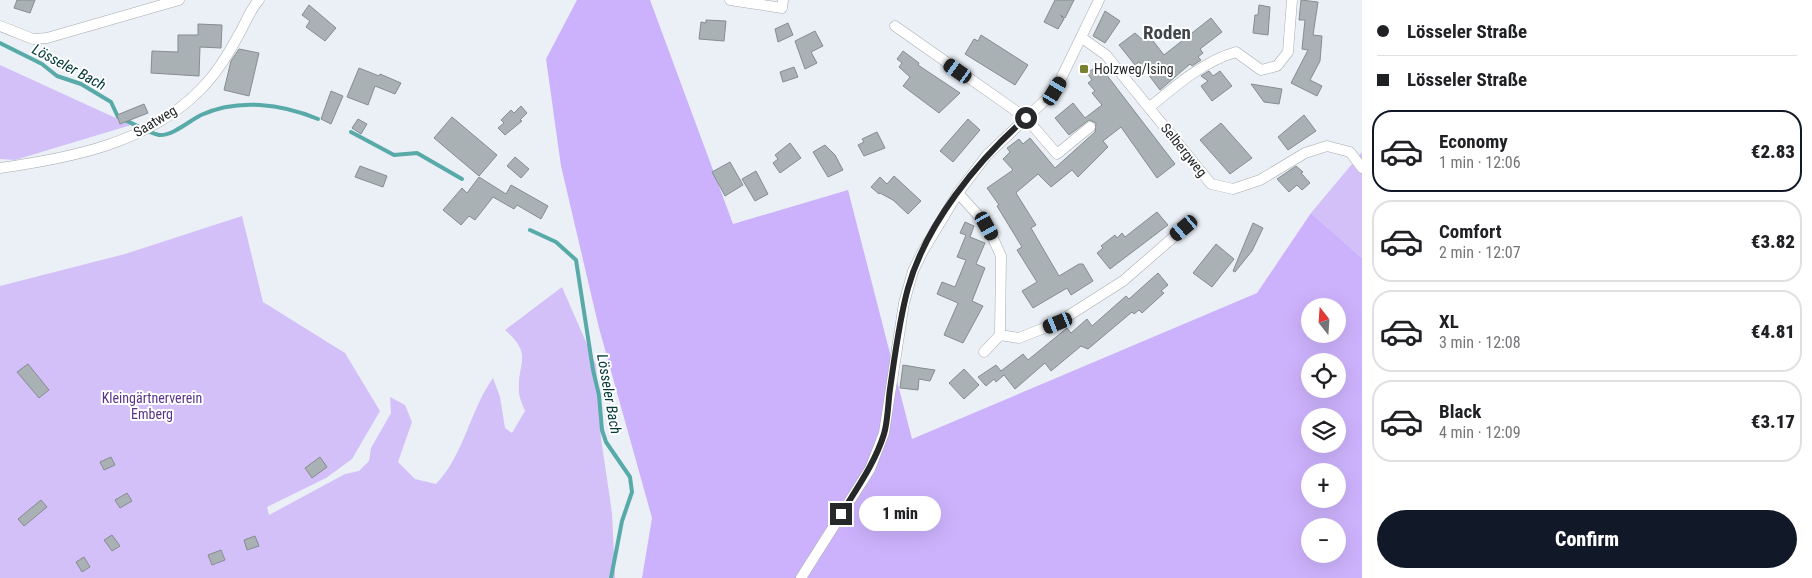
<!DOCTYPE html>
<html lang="en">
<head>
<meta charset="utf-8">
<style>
	:root { --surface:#fff; --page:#f6f6f6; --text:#202124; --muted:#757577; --line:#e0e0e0; --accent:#111827 }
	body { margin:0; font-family:"Roboto Condensed",sans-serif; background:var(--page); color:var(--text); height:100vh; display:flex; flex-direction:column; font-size:19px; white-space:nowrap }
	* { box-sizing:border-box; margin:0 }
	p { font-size:16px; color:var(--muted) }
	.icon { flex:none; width:28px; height:28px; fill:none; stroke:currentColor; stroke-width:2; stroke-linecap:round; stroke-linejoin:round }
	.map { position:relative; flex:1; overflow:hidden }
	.sheet { display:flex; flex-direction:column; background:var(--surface); width:450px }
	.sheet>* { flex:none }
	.top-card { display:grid; align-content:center; height:110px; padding:0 15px; background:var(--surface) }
	.needle { width:32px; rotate:343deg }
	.controls { position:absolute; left:1301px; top:298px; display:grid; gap:10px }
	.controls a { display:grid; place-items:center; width:45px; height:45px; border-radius:50%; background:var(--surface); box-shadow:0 5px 20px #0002; font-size:25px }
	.end { position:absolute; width:22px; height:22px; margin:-11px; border:6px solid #26282a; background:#fff; box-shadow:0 0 0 2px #fff }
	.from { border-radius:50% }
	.bubble { position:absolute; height:35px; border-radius:18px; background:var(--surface); box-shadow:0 5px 20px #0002; font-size:16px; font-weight:800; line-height:35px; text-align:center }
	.car { position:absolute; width:15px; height:30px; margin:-15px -8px; border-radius:6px; box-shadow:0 0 4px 1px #0007; background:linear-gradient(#222 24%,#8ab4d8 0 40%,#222 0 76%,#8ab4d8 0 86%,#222 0) }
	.top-card b { display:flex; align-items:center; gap:18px; height:48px; font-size:19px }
	.top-card b+b { border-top:1px solid var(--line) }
	.top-card i { width:12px; height:12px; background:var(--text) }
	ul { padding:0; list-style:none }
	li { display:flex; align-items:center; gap:15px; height:82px; margin:0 10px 8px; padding:0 5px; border:2px solid var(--line); border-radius:20px }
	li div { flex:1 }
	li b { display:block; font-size:19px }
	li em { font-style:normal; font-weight:800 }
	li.current { border-color:var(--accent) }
	li>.icon { width:45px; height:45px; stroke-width:1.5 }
	.cta { display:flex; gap:10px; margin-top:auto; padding:10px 15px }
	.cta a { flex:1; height:58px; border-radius:30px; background:var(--accent); color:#fff; font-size:20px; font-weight:800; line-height:58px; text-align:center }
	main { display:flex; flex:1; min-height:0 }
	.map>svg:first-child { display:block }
	.green { fill:#d3c0f8 }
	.forest { fill:#ccb2fc; fill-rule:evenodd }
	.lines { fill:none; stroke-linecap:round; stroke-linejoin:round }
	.stream { stroke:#58aaa9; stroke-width:4 }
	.building { fill:#a9b1b4; stroke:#858d90 }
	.minor-casing { stroke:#a5abb0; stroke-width:11 }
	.minor { stroke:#fff; stroke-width:10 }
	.route { stroke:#26282a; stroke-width:6 }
	.poi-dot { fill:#79812d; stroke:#fff; stroke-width:2 }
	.labels { text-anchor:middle; stroke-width:4; stroke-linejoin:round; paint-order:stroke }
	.poi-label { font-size:14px; fill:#26282a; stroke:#fff; text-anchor:start }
	.street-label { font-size:14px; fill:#26282a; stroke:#fff }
	.park-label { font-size:14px; fill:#59358a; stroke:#fff }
	.water-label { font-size:15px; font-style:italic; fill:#003938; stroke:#fff }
	.district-label { font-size:19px; font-weight:bold; fill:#41464a; stroke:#fff }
</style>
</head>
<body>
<main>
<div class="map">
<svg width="1362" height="578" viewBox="0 0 1362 578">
	<rect width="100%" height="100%" fill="#eaf0f6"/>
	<!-- green -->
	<g class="green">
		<path d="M0 65 131 125 15 160 0 159Z"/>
		<path d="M1362 152V258L1311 213Z"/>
		<path d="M242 216 263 302 345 353 380 411 352 459 326 478 267 507 269 515 345 474 359 471 369 461 371 448 391 413 390 397 405 405 412 422 398 462 415 479 436 484C464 455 470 410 493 378L500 397 505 428 512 433 525 411C523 405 519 398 519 392 517 362 534 355 505 330L562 287 596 365 601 438 612 513 615 578H0V286L125 254Z"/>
	</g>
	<!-- forest -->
	<path class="forest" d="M577 0H650L733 224 848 190 912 439 1257 293 1311 213 1362 258V578H642L652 518 599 328 561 166 546 59ZM1310 306H1338V334H1310ZM1310 361H1338V389H1310ZM1310 416H1338V444H1310ZM1310 471H1338V499H1310ZM1310 526H1338V554H1310Z"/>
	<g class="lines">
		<!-- stream -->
		<g class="stream">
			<path d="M0 43 42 64 57 76 81 84 111 102 118 117C127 120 152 135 160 135 174 135 189 121 201 115 238 98 282 104 318 119"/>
			<path d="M351 132 394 155 417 153 462 179"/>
			<path d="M530 230 556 242 576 260 593 370 599 395 602 430 606 442 630 477 632 492 622 521 611 578"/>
		</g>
	</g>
	<!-- building -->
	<g class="building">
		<path d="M17 0H35L30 13 14 8Z"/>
		<path d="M1055 0H1074L1065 18 1060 15 1064 19 1058 29 1044 22Z"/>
		<path d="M1301 0 1318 2 1313 35 1322 36 1320 61 1310 80 1322 86 1317 96 1291 83 1308 50 1302 49 1305 20H1299Z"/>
		<path d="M309 5 336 28 325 41 306 27 310 21 302 15Z"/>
		<path d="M1259 5 1270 7 1268 35 1253 33 1255 15H1258Z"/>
		<path d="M1105 11 1120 21 1105 43 1093 36Z"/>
		<path d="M1211 18 1222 32 1200 49 1203 53 1198 57 1201 60 1192 66 1190 64 1160 90 1139 62 1135 65 1119 45 1135 33 1144 41 1150 37 1164 55Z"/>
		<path d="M706 20 726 21 724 41 699 39 701 22 706 23Z"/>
		<path d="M788 23 793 35 778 42 775 29Z"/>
		<path d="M198 24 222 25 221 48 200 47 199 76 151 73 152 51 178 52V35H198Z"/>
		<path d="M815 31 823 46 811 52 817 63 805 69 795 41Z"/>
		<path d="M981 35 1028 65 1015 85 965 54 974 39 978 41Z"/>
		<path d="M239 49 259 53 249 96 224 90 231 61Z"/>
		<path d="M903 51 919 63 918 65 960 93 939 113 903 86 910 77 899 67 902 63 897 59Z"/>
		<path d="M1099 65 1175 164 1157 178 1121 127 1103 141 1108 147 1078 177 1072 170 1051 187 1038 174 1018 191 1016 193 1036 225 1031 228 1059 276 1079 264H1083L1093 281 1071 295 1067 288 1033 308 1022 291 1037 282 1017 250 1022 247 997 206 999 205 987 188 1013 170 1003 159 1010 152 1007 148 1019 139 1023 144 1030 138 1055 168 1095 132 1096 123 1089 120 1069 135 1055 118 1073 103 1085 118 1102 105 1092 93 1095 91 1088 83 1092 80 1087 73Z"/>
		<path d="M794 67 798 77 783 82 780 72Z"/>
		<path d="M359 68 379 76 380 74 401 83 395 94 375 86 368 105 347 97Z"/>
		<path d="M1209 71 1213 76 1220 71 1232 86 1212 101 1201 86 1208 81 1201 76Z"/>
		<path d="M1251 84 1282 89 1279 104 1264 102Z"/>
		<path d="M331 91 343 96 331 124 321 119Z"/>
		<path d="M144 104 148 113 120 124 117 115Z"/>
		<path d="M521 106 527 113 520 120 522 121 505 135 498 128 504 123 501 120 511 110 514 113Z"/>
		<path d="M1304 115 1316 131 1288 150 1278 137Z"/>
		<path d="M452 117 497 155 479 176 434 138Z"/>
		<path d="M358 119 367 124 361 134 352 128Z"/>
		<path d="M968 119 980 130 953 162 940 151Z"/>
		<path d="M1221 123 1252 158 1230 174 1200 140Z"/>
		<path d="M877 132 885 148 864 156 858 145 864 142 862 139Z"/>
		<path d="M790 143 801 158 780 173 773 163 778 159 775 155Z"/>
		<path d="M825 145 835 155 843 170 828 177 813 152Z"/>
		<path d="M515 157 529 169 521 178 507 166Z"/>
		<path d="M730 162 743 185 725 196 712 172Z"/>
		<path d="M360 166 387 176 383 187 355 177Z"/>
		<path d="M1296 166 1303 172 1301 173 1310 183 1302 190 1297 185 1289 192 1277 179Z"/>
		<path d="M756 171 768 194 755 201 742 179Z"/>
		<path d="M894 176 921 201 908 214 893 200 880 193 879 194 871 187 880 177 887 184Z"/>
		<path d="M479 177 506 194 511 185 548 206 541 219 517 205 514 209 493 197 475 220 469 216 461 225 443 210 462 188 467 193Z"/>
		<path d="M1157 212 1168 225 1110 269 1097 253 1103 248 1101 246 1115 235 1117 238 1122 233 1125 237Z"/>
		<path d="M965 222 974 226 970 237 985 243 976 264 985 268 972 301 983 306 963 343 944 335 958 303 937 294 942 282 955 287 966 260 957 257 966 235 960 233Z"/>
		<path d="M1253 223 1263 228 1252 251 1235 272 1233 271Z"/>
		<path d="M1216 244 1234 259 1212 287 1193 273Z"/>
		<path d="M1158 273 1168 285 1161 291 1164 293 1142 313 1139 310 1134 314 1132 312 1088 349 1081 346 1051 371 1045 363 1015 389 1004 375 996 382 994 379 986 386 978 377 996 365 1001 371 1023 354 1028 360 1067 328 1071 333 1087 319 1092 326 1126 296 1129 299Z"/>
		<path d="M28 364 49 390 39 398 17 372Z"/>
		<path d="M903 365 921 368 935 370 930 381 919 379 918 390 900 388Z"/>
		<path d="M964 369 979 385 964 399 949 383Z"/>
		<path d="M111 457 115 465 104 470 100 462Z"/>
		<path d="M320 457 327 467 312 478 305 468Z"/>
		<path d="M127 493 132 501 120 508 115 500Z"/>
		<path d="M41 500 47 507 24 526 18 519Z"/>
		<path d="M112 535 120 546 112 551 104 540Z"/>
		<path d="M255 536 259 546 247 550 244 540Z"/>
		<path d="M221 550 225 560 212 565 208 555Z"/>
		<path d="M84 557 90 567 82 572 76 562Z"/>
	</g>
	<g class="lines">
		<!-- minor casing -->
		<g class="minor-casing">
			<g id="minor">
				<path d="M730 0 782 8 783 0"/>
				<path d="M0 26 33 39 47 38 179 0"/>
				<path d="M895 26 1026 118 1057 154 1090 127"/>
				<path d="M1082 38 1106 55 1211 184 1233 189 1260 180 1305 153 1327 146 1350 152 1362 168"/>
				<path d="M1150 107C1175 86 1204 61 1236 52L1261 70 1277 66 1288 52 1292 0"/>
				<path d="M0 168C71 158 149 143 201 89 215 75 229 53 238 36 245 25 250 9 259 0"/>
				<path d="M958 193 987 225 1001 256 1000 335 984 352"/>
				<path d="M1000 335 1019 338 1057 323 1123 281 1184 228"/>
				<path d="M801 578 870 469 884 433 904 303 913 271 923 251 958 193 987 155 1055 91 1099 0"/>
			</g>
		</g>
		<!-- minor -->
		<use href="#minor" class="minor"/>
	</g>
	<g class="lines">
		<!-- route -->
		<path class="route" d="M841 514C857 488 875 463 884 434 888 420 888 403 890 389 895 355 899 321 908 288 926 224 977 161 1026 118"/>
	</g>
	<!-- markers -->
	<rect class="poi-dot" x="1079" y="64" width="10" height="10" rx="2.5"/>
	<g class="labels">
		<!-- poi labels -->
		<g class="poi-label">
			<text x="1094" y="74">Holzweg/Ising</text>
		</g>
		<!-- street labels -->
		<g class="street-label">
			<text transform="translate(155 121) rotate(-31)" y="5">Saatweg</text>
			<text transform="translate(1184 150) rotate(51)" y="5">Selbergweg</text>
		</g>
		<!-- park labels -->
		<g class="park-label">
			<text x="152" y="403">Kleingärtnerverein<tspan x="152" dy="16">Emberg</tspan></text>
		</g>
		<!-- water labels -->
		<g class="water-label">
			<text transform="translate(69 67) rotate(28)" y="5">Lösseler Bach</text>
			<text transform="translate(609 394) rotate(80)" y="5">Lösseler Bach</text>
		</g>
		<!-- district labels -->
		<g class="district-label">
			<text x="1167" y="39">Roden</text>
		</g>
	</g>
</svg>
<div class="controls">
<a><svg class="needle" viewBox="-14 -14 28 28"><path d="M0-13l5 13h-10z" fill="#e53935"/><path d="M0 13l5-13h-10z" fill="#757577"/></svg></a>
<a><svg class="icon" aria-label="locate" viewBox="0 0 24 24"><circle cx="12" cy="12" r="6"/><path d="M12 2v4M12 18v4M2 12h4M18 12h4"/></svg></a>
<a><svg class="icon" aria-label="layers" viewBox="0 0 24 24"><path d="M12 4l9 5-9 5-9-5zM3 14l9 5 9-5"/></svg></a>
<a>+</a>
<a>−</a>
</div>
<i class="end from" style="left:1026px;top:118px"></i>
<i class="end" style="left:841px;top:514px"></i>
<div class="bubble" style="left:859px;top:496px;width:82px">1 min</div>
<i class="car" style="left:958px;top:71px;rotate:305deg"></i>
<i class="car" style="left:1055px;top:91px;rotate:31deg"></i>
<i class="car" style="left:987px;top:226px;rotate:151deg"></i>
<i class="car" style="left:1184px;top:228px;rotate:230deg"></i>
<i class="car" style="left:1058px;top:323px;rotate:248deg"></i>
</div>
<section class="sheet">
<div class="top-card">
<b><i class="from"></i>Lösseler Straße</b>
<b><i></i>Lösseler Straße</b>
</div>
<ul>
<li class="current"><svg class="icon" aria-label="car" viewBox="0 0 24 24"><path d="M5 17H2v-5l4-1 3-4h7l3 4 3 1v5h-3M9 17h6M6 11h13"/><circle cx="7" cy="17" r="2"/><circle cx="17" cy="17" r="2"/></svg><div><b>Economy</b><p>1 min · 12:06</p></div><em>€2.83</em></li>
<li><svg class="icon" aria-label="car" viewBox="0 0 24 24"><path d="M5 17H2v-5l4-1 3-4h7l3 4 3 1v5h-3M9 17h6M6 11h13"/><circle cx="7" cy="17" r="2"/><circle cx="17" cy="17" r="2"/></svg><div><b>Comfort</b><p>2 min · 12:07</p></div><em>€3.82</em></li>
<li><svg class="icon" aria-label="car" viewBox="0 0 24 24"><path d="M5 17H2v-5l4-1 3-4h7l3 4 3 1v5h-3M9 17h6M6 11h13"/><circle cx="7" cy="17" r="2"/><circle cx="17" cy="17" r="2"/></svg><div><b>XL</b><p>3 min · 12:08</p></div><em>€4.81</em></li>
<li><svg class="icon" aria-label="car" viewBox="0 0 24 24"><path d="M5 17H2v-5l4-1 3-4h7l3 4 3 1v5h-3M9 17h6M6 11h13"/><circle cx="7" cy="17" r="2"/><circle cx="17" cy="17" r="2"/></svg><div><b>Black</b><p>4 min · 12:09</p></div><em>€3.17</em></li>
</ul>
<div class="cta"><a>Confirm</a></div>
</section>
</main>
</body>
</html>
